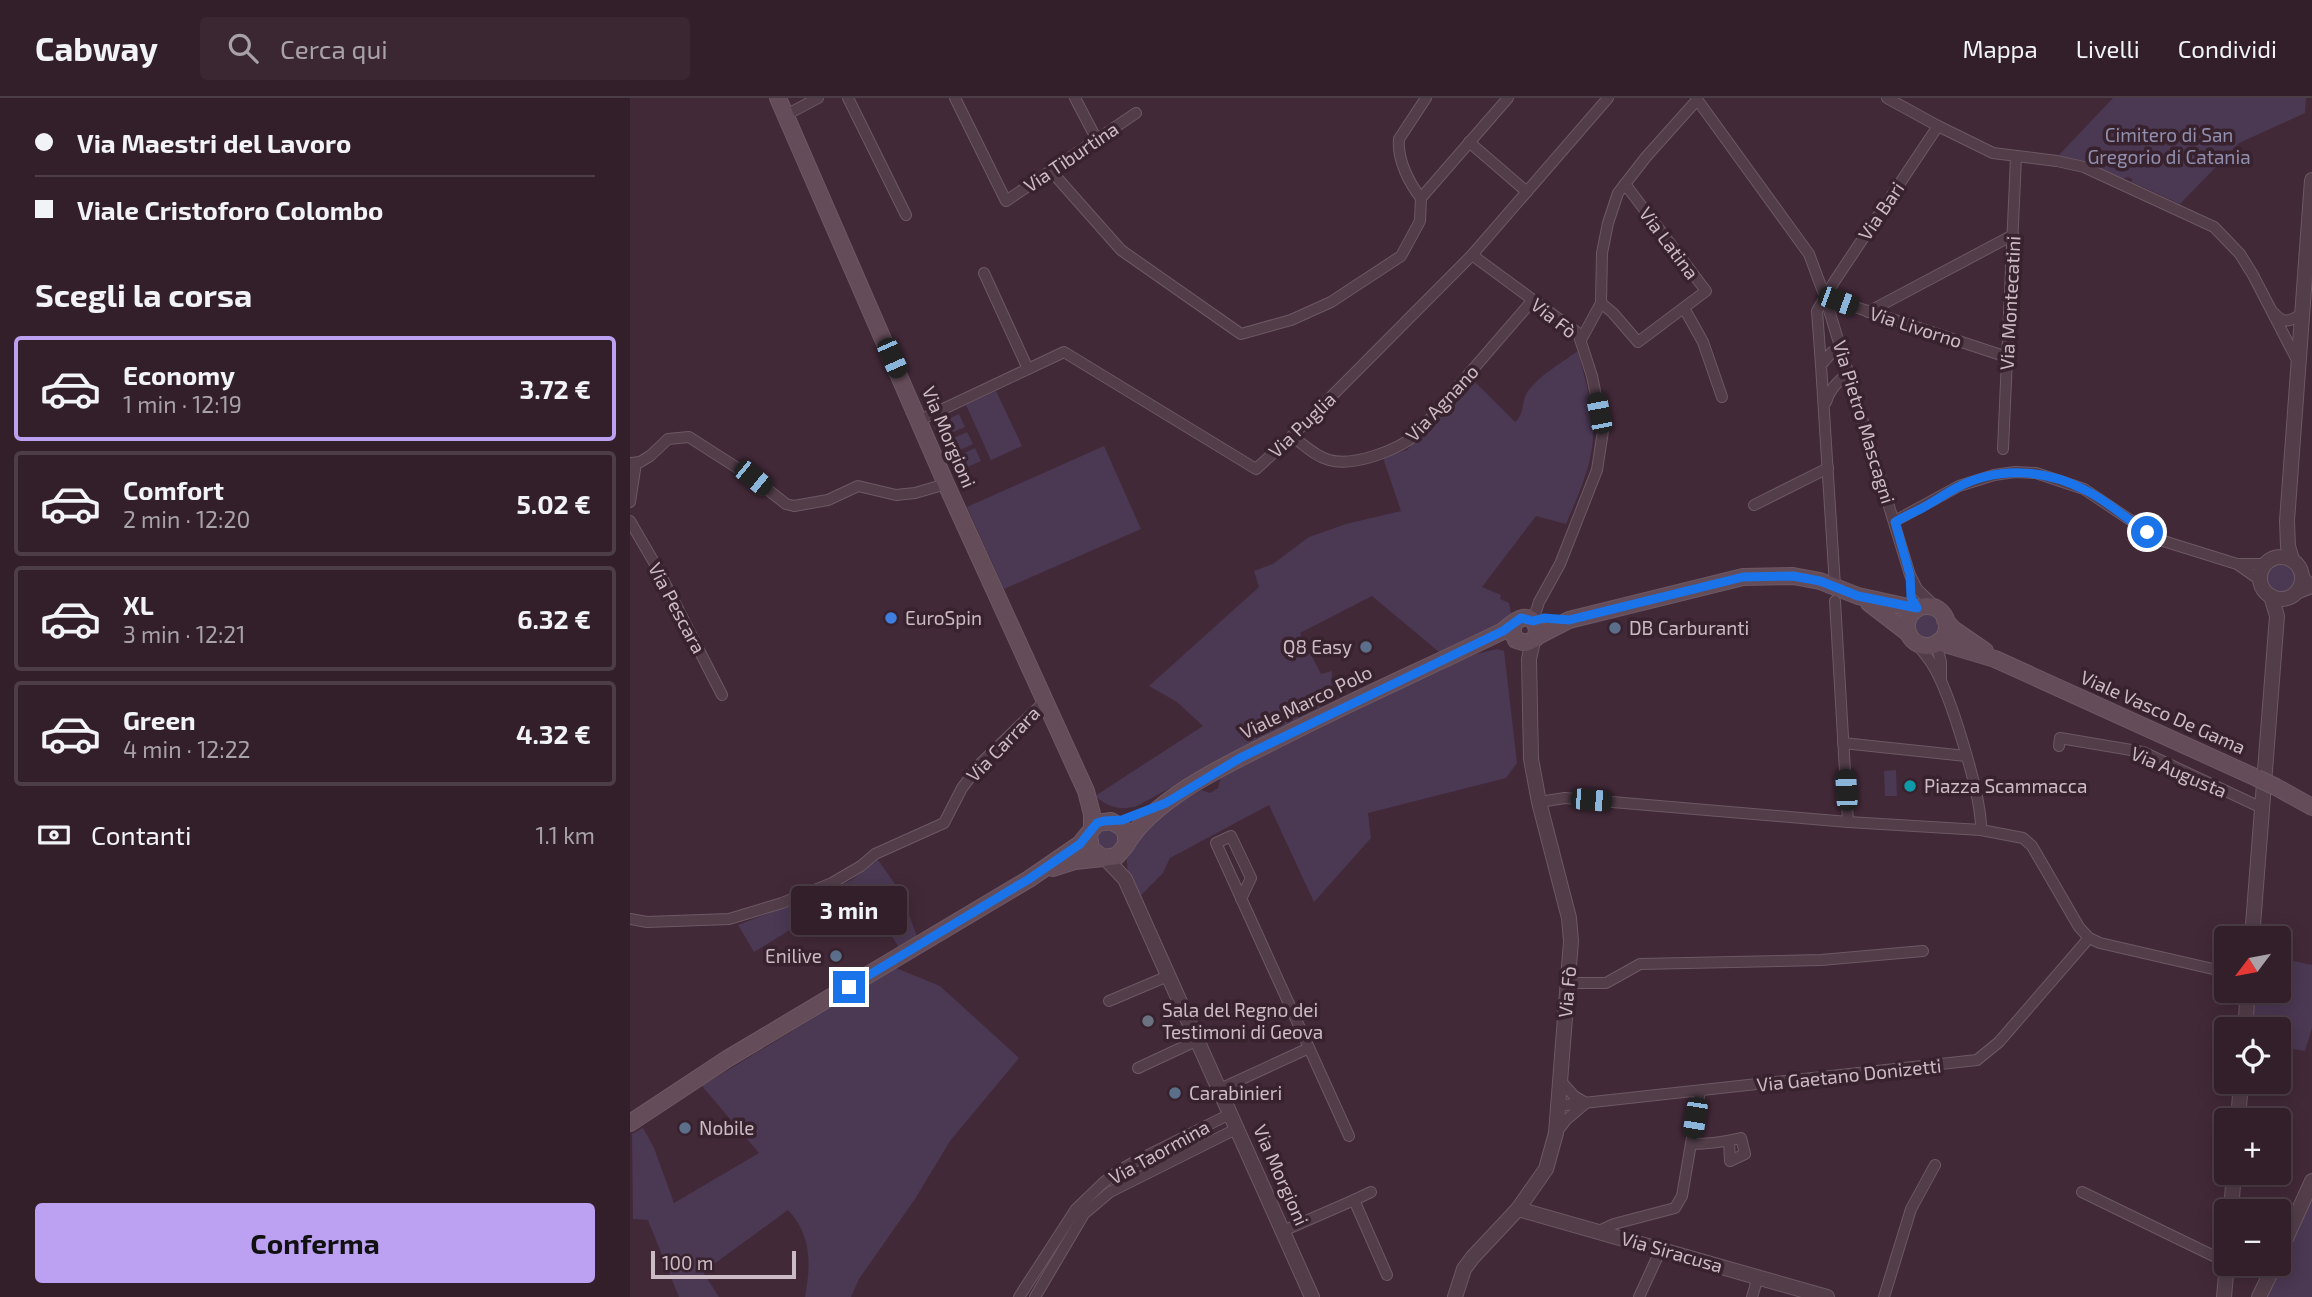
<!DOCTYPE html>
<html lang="it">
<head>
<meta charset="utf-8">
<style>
	:root { --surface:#321f2a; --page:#3a2732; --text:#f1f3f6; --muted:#a8a2a8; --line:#4d3d47; --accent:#bca0f2 }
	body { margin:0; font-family:"Exo 2",sans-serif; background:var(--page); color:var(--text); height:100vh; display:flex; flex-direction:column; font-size:26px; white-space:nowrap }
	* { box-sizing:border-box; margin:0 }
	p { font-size:23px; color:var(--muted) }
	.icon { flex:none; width:38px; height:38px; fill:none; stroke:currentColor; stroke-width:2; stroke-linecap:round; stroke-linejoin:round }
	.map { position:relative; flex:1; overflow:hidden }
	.sheet { display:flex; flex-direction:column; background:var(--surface); width:630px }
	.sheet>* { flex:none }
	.guide { display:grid; align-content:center; height:154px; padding:0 35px; background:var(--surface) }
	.needle { width:46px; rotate:238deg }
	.controls { position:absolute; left:1584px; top:828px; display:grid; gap:14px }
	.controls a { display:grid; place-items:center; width:77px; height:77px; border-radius:7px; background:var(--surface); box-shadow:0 4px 18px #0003,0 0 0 2px var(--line); font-size:35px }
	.scale { position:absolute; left:21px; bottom:18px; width:145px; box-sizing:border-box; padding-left:7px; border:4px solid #ccbbc4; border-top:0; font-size:19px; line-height:24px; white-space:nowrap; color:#ccbbc4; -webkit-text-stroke:5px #38222e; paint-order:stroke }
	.end { position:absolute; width:32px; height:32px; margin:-16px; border:9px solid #1a73e8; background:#fff; box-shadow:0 0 0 4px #fff }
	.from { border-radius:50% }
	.bubble { position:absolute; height:49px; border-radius:7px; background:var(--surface); box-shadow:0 4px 18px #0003,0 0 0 2px var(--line); font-size:23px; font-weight:700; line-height:49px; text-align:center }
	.car { position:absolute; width:21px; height:42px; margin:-21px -10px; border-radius:9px; box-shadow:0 0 5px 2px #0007; background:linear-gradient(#222 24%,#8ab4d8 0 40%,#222 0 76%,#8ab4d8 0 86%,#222 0) }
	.guide b { display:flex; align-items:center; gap:24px; height:66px; font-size:26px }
	.guide b+b { border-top:2px solid var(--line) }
	.guide i { width:18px; height:18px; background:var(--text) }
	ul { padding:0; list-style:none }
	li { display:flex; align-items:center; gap:21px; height:105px; margin:0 14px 10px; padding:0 21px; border:4px solid var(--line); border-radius:7px }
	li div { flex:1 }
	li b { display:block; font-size:26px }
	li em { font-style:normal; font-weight:700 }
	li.on { border-color:var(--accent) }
	li>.icon { width:63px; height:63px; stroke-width:1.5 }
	h2 { padding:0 35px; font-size:32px; line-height:84px }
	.pay { display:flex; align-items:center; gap:18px; height:77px; padding:0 35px; font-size:26px }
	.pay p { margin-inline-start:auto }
	.button { display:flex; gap:14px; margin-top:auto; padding:14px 35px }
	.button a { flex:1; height:80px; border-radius:7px; background:var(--accent); color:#111; font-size:28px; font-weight:700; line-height:80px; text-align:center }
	header { display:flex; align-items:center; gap:42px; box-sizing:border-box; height:98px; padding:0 35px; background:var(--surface); border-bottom:2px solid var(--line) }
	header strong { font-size:33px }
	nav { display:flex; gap:38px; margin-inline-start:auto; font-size:24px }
	.search { width:490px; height:63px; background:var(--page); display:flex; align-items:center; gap:18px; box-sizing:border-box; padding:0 24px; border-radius:7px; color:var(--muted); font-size:26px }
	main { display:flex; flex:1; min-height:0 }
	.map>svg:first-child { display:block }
	.green { fill:#4b3853 }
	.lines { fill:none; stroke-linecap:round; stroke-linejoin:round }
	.minor-casing { stroke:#6c5964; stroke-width:12 }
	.tertiary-casing { stroke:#6c5964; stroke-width:16 }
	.secondary-casing { stroke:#6c5964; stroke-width:18 }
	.minor { stroke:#523d49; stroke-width:10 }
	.tertiary { stroke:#523d49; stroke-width:14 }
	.secondary { stroke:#654c59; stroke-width:16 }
	.secondary-bridge-casing { stroke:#6c5964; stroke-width:18; stroke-linecap:butt }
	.secondary-bridge { stroke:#654c59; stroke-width:16 }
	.route { stroke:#1a73e8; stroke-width:9 }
	.shop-dot { fill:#3f7fe0; stroke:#38222e; stroke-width:2.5 }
	.service-dot { fill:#5c6f8a; stroke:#38222e; stroke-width:2.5 }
	.culture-dot { fill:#0f9aa8; stroke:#38222e; stroke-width:2.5 }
	.worship-dot { fill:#6b7280; stroke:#38222e; stroke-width:2.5 }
	.labels { text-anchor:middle; stroke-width:7; stroke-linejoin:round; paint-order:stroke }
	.park-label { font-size:19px; fill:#918faf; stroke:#38222e }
	.street-label { font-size:19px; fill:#ccbbc4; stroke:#38222e }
	.poi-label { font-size:19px; fill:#ccbbc4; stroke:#38222e; text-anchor:start }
</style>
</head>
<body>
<header>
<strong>Cabway</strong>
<div class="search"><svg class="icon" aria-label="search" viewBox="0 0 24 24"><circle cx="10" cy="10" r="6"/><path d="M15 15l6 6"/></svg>Cerca qui</div>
<nav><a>Mappa</a><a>Livelli</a><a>Condividi</a></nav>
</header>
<main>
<section class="sheet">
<div class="guide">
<b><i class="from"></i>Via Maestri del Lavoro</b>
<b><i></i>Viale Cristoforo Colombo</b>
</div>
<h2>Scegli la corsa</h2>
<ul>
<li class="on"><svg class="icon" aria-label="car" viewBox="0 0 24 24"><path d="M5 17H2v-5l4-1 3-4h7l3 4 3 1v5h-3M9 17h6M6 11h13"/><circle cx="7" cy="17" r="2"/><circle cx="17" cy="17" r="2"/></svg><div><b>Economy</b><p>1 min · 12:19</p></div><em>3.72 €</em></li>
<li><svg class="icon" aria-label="car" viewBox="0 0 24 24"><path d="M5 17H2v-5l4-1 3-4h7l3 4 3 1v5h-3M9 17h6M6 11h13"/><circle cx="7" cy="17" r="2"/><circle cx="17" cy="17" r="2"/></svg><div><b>Comfort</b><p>2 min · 12:20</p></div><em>5.02 €</em></li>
<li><svg class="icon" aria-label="car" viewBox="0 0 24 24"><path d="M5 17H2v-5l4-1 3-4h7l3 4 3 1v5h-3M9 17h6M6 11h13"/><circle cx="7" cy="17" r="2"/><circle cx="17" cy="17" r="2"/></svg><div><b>XL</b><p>3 min · 12:21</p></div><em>6.32 €</em></li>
<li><svg class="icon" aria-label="car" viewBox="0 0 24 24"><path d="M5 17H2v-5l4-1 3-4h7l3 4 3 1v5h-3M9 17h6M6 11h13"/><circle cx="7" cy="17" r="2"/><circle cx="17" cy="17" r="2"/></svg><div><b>Green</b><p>4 min · 12:22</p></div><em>4.32 €</em></li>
</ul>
<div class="pay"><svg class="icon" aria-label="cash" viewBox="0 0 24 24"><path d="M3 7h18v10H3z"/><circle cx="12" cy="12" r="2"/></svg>Contanti<p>1.1 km</p></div>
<div class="button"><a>Conferma</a></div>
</section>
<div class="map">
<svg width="1682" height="1199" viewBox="0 0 1682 1199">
	<rect width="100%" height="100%" fill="#422938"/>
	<!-- green -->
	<g class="green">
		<path d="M1483 0H1676L1675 15 1609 45 1550 106 1502 84V81L1498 79 1493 81 1452 64 1428 58Z"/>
		<path d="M948 253C953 275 961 300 963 322 966 360 950 393 936 426L906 418 852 489 871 497 870 501 879 505 882 520 809 554 742 498 670 535 691 576 702 573 701 601 696 606 507 708C490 713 478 709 465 698L573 628 547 604 519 588 629 489 624 473 643 466 679 439 716 426 771 413 753 360 777 352 843 282 885 324C895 316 891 303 898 293 911 276 931 265 948 253Z"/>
		<path d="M366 293 392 348 361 362 336 307Z"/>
		<path d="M329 316 335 329 310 340 304 328Z"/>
		<path d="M337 334 343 346 318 358 312 345Z"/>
		<path d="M474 348 511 431 374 491 337 409Z"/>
		<path d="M345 350 351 363 326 374 320 362Z"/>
		<circle cx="1650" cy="481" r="15"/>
		<circle cx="1295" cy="528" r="15"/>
		<path d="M867 551 874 553 887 665 876 680 738 715 741 740 684 804 639 707 540 760 533 775 508 800 498 776 496 754 518 724 571 692 580 695 588 690 591 679 823 565 846 556Z"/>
		<path d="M1266 672 1267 698H1255L1254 673Z"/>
		<path d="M485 729 491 746 475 756 462 737 464 733Z"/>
		<path d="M248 762 270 793 287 838 269 849 229 790 124 854 108 827 204 790 222 782Z"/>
		<path d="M1649 860 1682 867V930L1675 953 1649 949 1648 931H1621L1625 893 1648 892Z"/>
		<path d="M266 870 310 888 389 960 320 1043 285 1101 229 1181 221 1199H175C181 1166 182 1138 158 1112L73 1174 89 1199H49L18 1122 3 1121 2 1036 13 1030 24 1050 44 1105 129 1055 72 988Z"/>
		<path d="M1682 1101V1199H1636Z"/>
	</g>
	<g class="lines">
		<!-- minor casing -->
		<g class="minor-casing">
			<g id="minor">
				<path d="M218 0 276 117"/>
				<path d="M325 0 376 103 506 15"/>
				<path d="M445 0 467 42"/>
				<path d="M1066 0 1179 156 1195 199 1280 477 1287 491 1309 512"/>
				<path d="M1257 0 1308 28 1363 55 1427 63 1454 69 1584 129 1610 156 1623 177 1668 264"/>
				<path d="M156 17 188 0"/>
				<path d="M839 44 897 94"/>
				<path d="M421 73 491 152 611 236 661 222 701 204 771 158 790 123 791 100"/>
				<path d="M791 100 878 0"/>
				<path d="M791 100C779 85 767 61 769 41L796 0"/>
				<path d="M842 157 948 235 962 278 973 333 967 372 930 466 909 504 903 523"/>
				<path d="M354 175 398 271"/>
				<path d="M1195 199 1377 259"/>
				<path d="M971 205 983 215 1008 244 1076 193 995 86"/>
				<path d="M1054 210 1073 244 1092 299"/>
				<path d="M1238 214 1383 137"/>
				<path d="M1644 215C1654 227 1661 223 1673 215"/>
				<path d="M952 240 971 205 972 155 978 125 988 95 1016 59 1067 2"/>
				<path d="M1191 267 1187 213 1204 184 1308 28"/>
				<path d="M1196 304C1200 290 1208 284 1219 274"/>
				<path d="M290 322 434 254 626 371 662 338 842 157 978 0"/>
				<path d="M662 338C674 347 685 358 699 362 724 369 768 352 787 336L902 203"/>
				<path d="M1373 351 1386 59"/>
				<path d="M0 365 10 364 20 358 38 341 59 339 123 380 156 406 164 408 198 402 228 388 266 397 285 395 316 386"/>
				<path d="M0 404 6 365"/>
				<path d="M1124 407 1198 370"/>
				<path d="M0 423 25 466 92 597"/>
				<path d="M1265 423 1329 388 1364 377 1385 374 1406 375 1454 391 1530 442 1607 466 1630 482"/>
				<path d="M1610 466H1635"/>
				<path d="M1672 476 1677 483 1682 486"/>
				<path d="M1205 488 1191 267 1202 254 1211 251"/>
				<path d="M1663 497 1682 490"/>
				<path d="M1205 503 1218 724"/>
				<path d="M1285 544C1291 551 1297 558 1302 566 1320 594 1352 699 1351 732"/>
				<path d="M1306 545 1311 564V581"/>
				<path d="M1213 645 1336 658"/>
				<path d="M1429 648 1430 640 1513 654 1632 710"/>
				<path d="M909 704 935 700 1218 724 1351 732 1393 740 1402 748 1449 829 1459 840 1470 845 1596 874"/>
				<path d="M611 801 621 780 601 738 586 745 719 1038"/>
				<path d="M0 821 17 824 99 821 152 805 202 785 231 768 245 756 314 725 332 690 351 665 414 604"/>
				<path d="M939 885H976L1010 866 1191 862 1293 853"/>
				<path d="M479 903 538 878"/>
				<path d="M508 970 568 942"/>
				<path d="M590 991 679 950"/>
				<path d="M926 1008 1347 962 1369 944 1459 840"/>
				<path d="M926 1035 936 1022 956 1005 944 998 929 981"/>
				<path d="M1061 1046C1078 1046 1094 1044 1111 1040L1115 1056 1100 1063 1099 1043"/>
				<path d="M1452 1094 1596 1164"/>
				<path d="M724 1102 741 1094"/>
				<path d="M653 1133 724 1102 757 1177"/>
				<path d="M969 1133 984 1126 1045 1110 1052 1098 1070 993"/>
				<path d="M389 1199 446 1111 473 1085 487 1074 504 1064 600 1016"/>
				<path d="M405 1199 454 1116 480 1094 606 1031"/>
				<path d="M1009 1199 1031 1151"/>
				<path d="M1122 1199 1128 1179"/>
				<path d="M1254 1199 1281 1111 1305 1067"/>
			</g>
		</g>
		<!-- tertiary casing -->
		<g class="tertiary-casing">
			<g id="tertiary">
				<circle cx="1651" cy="480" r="21"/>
				<path d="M1662 462 1658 448 1657 423 1682 82"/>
				<path d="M476 761 495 781 682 1199"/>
				<path d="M1622 840 1647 518 1641 498"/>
				<path d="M1615 931 1618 892"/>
				<path d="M1608 1022 1611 984"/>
				<path d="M888 1111 1197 1199"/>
				<path d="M1601 1113 1604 1074"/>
				<path d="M1648 1158 1682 1083"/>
				<path d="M825 1199 834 1171 843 1159 888 1111 916 1071 926 1035 941 843 939 820 909 704 901 661 899 561 903 543"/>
				<path d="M1594 1199 1597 1166"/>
				<path d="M1629 1199 1645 1166"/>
			</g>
		</g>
		<!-- secondary casing -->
		<g class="secondary-casing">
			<g id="secondary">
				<path d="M148 0 316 386 456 693 462 716V730"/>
				<path d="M1239 505 1278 535"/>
				<circle cx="1297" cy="528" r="20"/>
				<path d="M1315 522 1323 531 1355 553"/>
				<path d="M906 539 939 522 1113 479 1163 478 1190 483 1228 498 1287 511"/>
				<path d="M1308 544 1365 561 1627 680"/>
				<path d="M1646 689 1682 709"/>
				<path d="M496 747C524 699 602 664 652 639 724 602 799 569 873 533 878 529 886 521 893 520 906 518 909 532 905 541L896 545 886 542 882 533 885 524"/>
				<path d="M423 770 445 763 473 760"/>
				<path d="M0 1025 97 961 399 781 450 746 467 725 481 723 493 730 496 737V747L487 758 473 760 461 751 459 737"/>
			</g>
		</g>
		<!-- minor -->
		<use href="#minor" class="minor"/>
		<!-- tertiary -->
		<use href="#tertiary" class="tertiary"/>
		<!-- secondary -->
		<use href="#secondary" class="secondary"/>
		<!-- secondary-bridge casing -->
		<g class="secondary-bridge-casing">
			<path id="secondary-bridge" d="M1627 680 1646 689"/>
		</g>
		<!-- secondary-bridge -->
		<use href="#secondary-bridge" class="secondary-bridge"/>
	</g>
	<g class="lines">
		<!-- route -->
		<path class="route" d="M219 889 399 781 450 746 467 725 474 723 492 722 536 705 610 660 873 533 891 520 903 523 914 520 939 522 1113 479 1163 478 1190 483 1228 498 1287 510 1281 499 1280 477 1265 424C1275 418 1285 414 1294 409 1305 403 1315 396 1326 390 1367 368 1415 371 1455 392 1478 403 1496 421 1517 434"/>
	</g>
	<!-- markers -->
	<circle class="shop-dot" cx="261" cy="520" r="7"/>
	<g class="service-dot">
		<circle cx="985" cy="530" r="7"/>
		<circle cx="736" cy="549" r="7"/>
		<circle cx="206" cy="858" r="7"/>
		<circle cx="545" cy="995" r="7"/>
		<circle cx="55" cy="1030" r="7"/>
	</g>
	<circle class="culture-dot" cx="1280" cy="688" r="7"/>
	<circle class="worship-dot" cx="518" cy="923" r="7"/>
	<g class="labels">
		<!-- park labels -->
		<g class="park-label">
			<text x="1539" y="44">Cimitero di San<tspan x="1539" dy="22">Gregorio di Catania</tspan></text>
		</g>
		<!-- street labels -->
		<g class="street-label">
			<text transform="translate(441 59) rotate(-34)" y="7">Via Tiburtina</text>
			<text transform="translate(1251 113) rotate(-56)" y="7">Via Bari</text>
			<text transform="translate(1039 145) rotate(53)" y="7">Via Latina</text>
			<text transform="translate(1380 205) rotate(-87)" y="7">Via Montecatini</text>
			<text transform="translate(924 220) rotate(38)" y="7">Via Fò</text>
			<text transform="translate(1286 229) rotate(18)" y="7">Via Livorno</text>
			<text transform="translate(812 305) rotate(-47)" y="7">Via Agnano</text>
			<text transform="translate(1234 324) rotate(73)" y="7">Via Pietro Mascagni</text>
			<text transform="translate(672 327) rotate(-44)" y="7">Via Puglia</text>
			<text transform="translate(319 339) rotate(67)" y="7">Via Morgioni</text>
			<text transform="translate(47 510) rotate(62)" y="7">Via Pescara</text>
			<text transform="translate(676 604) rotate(-26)" y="7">Viale Marco Polo</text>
			<text transform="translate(1533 614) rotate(24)" y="7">Viale Vasco De Gama</text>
			<text transform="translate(373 646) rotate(-46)" y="7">Via Carrara</text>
			<text transform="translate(1549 674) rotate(23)" y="7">Via Augusta</text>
			<text transform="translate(937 894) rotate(-85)" y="7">Via Fò</text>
			<text transform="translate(1219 977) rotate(-6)" y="7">Via Gaetano Donizetti</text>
			<text transform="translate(529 1054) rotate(-29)" y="7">Via Taormina</text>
			<text transform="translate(651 1077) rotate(66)" y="7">Via Morgioni</text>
			<text transform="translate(1042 1154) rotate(16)" y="7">Via Siracusa</text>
		</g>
		<!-- poi labels -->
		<g class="poi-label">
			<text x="275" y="527">EuroSpin</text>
			<text x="999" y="537">DB Carburanti</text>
			<text x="722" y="556" text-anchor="end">Q8 Easy</text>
			<text x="1294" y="695">Piazza Scammacca</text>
			<text x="192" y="865" text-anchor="end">Enilive</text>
			<text x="532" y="919">Sala del Regno dei<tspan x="532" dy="22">Testimoni di Geova</tspan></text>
			<text x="559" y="1002">Carabinieri</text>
			<text x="69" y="1037">Nobile</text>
		</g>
	</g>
</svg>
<div class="controls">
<a><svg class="needle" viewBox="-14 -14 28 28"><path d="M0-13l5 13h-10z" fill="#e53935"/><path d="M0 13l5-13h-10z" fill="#a8a2a8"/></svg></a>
<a><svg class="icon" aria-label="locate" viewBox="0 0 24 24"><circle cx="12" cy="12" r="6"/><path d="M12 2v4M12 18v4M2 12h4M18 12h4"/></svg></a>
<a>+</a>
<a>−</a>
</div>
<div class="scale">100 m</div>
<i class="end from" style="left:1517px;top:434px"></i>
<i class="end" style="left:219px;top:889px"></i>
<div class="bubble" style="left:161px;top:788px;width:116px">3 min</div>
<i class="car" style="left:1208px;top:203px;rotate:110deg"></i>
<i class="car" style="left:262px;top:260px;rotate:156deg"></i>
<i class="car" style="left:969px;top:315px;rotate:349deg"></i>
<i class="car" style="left:123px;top:380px;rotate:129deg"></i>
<i class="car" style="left:1216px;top:692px;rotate:357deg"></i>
<i class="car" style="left:961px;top:702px;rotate:95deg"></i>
<i class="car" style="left:1065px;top:1020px;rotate:189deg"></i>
</div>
</main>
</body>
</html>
